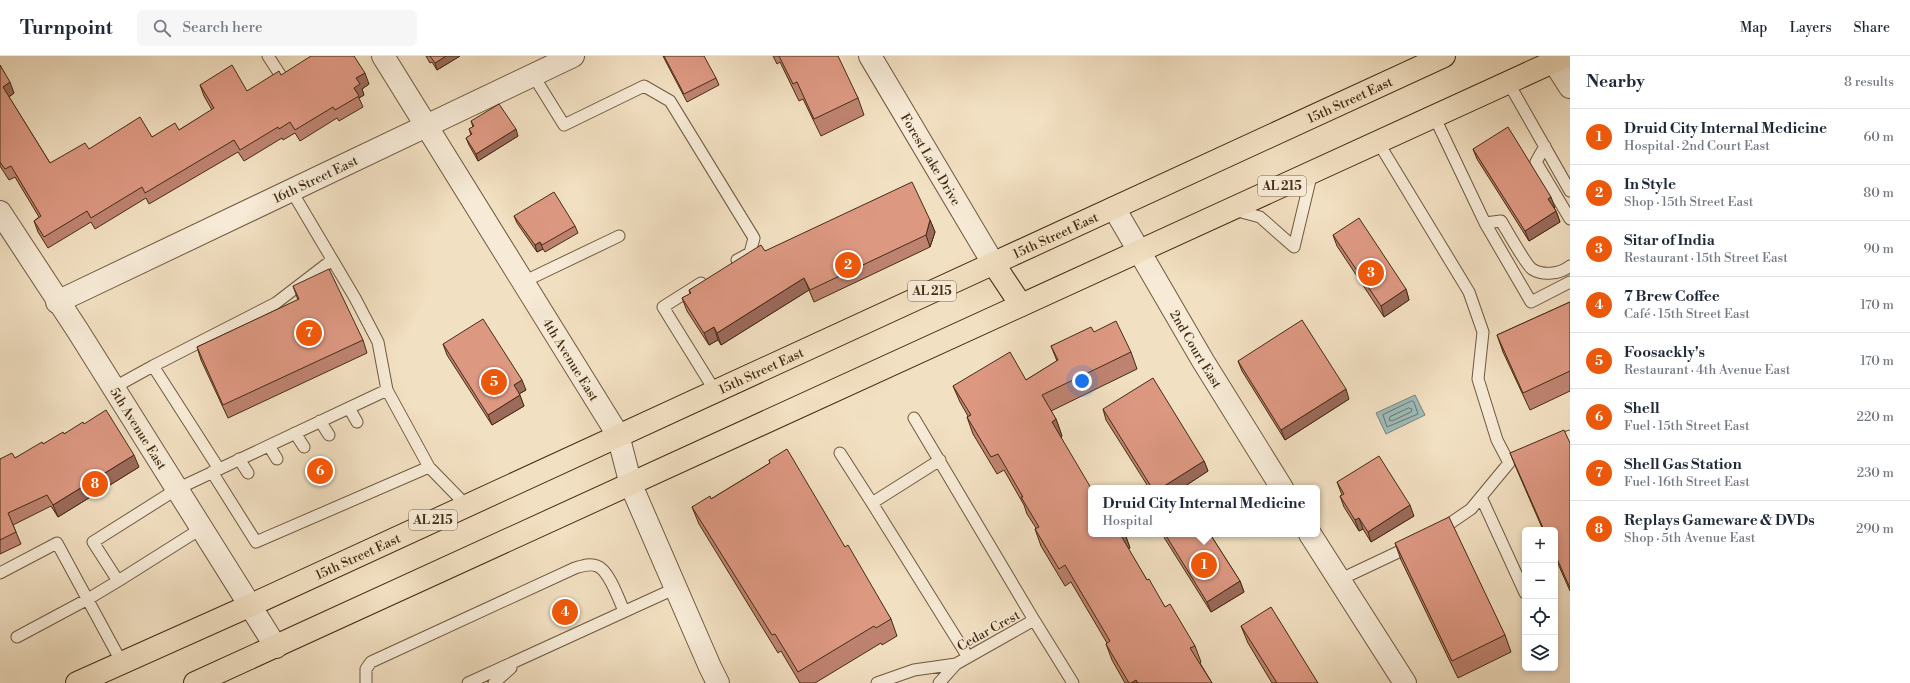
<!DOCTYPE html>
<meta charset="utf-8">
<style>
:root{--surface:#fff;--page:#f6f6f7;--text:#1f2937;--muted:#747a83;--line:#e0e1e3;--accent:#ea580c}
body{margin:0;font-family:"Libre Bodoni",serif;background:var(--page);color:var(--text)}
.controls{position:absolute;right:12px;bottom:12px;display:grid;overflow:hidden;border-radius:6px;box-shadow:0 2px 6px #0003}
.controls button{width:36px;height:36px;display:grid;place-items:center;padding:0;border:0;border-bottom:1px solid var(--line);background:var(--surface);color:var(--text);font:20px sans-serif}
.you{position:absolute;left:1082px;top:325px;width:14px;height:14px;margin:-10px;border:3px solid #fff;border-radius:50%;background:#1a73e8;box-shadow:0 0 0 6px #1a73e833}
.badge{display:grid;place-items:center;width:26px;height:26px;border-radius:50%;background:var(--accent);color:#fff;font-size:13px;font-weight:700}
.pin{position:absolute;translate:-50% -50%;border:2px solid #fff;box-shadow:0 1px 4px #0006}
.popup{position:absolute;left:1088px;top:429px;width:232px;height:52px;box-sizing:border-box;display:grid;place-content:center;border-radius:6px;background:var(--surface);filter:drop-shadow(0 1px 3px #0005);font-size:13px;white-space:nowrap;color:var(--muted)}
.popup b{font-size:15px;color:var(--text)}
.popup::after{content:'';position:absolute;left:50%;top:100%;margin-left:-8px;border:8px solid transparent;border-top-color:var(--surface)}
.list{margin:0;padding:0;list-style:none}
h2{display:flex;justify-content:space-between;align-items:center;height:52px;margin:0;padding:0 16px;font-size:17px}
h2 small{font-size:13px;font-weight:400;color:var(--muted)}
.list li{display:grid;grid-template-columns:26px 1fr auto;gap:12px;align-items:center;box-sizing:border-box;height:56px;padding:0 16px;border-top:1px solid var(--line)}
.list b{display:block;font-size:15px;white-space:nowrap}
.list p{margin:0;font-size:13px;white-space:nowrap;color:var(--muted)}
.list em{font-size:13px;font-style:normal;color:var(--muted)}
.icon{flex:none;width:22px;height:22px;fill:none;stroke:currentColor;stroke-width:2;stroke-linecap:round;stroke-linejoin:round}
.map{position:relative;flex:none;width:1570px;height:627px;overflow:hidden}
header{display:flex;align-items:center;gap:24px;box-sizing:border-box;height:56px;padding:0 20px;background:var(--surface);border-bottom:1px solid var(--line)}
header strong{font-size:19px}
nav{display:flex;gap:22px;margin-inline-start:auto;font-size:14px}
.search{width:280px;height:36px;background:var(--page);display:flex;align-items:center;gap:10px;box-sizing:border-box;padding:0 14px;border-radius:6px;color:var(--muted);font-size:15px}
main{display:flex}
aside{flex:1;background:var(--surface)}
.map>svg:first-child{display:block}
.water{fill:#9cbbba;stroke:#798277}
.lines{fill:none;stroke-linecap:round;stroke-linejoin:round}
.shore{stroke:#707466;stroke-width:1}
.service-casing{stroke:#70593f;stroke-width:13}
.minor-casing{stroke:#70593f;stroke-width:24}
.tertiary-casing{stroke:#70593f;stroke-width:24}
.primary-casing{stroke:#452c13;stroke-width:24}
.service{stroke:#f7ebd7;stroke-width:11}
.minor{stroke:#f7ebd7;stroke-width:22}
.tertiary{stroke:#f7ebd7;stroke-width:22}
.primary{stroke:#f2e0c2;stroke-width:22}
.wall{fill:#be8370;stroke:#452c13}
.shaded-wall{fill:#9b6a5b;stroke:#452c13}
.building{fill:#dd9882;stroke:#452c13}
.labels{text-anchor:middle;stroke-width:3;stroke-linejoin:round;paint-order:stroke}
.shield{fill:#f7ebd7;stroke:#7a654e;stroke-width:1}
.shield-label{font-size:12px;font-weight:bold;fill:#452c13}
.street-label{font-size:13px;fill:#452c13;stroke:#f7ebd7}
</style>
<header>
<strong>Turnpoint</strong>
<div class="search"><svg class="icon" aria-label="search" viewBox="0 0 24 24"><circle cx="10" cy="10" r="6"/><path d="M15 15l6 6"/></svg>Search here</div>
<nav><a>Map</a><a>Layers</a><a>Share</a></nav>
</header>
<main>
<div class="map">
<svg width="1570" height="627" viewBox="0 0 1570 627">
<rect width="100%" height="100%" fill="#f2e0c2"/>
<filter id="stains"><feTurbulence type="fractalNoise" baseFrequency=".005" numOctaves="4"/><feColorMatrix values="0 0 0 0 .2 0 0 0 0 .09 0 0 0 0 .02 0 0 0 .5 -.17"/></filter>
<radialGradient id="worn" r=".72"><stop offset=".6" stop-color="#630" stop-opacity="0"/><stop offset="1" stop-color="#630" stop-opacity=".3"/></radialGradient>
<path class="water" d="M1415,339L1425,359L1386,378L1376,357Z"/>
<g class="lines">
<path class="shore" d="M1412,345L1414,346L1418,358L1387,371L1383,359Z
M1409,352L1412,353L1411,356L1392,365L1389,364L1390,361Z"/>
<g class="service-casing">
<path id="service" d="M268,0L281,20
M533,19L564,69L644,30L670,45L754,182L750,197L737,204
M1508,26L1570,135
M1434,60L1485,167L1531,246L1570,226
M1378,86L1469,236L1483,276L1478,323L1497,384L1509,407L1471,453L1439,475
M1545,90L1536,106L1570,163
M291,134L355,242L378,286L387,334L429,411L466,449
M1234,154L1260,161L1294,191L1312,116
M1485,167L1501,165C1506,173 1526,209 1532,213C1543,220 1560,218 1570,210
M523,226L619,180
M701,227L663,251L715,335
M153,310L276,247L332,204
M113,332L153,310L219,413
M349,352L357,366
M914,362L1034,564
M320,365L329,379
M295,377L304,391
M1553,387L1570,380
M269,390L277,403
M840,397L872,447
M239,403L248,417
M940,404L872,447L968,601
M212,416L256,486L429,411
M1481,441L1525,537
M202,472L118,525L93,486L177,433L387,334
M0,517L57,487L122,607
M1339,524L1411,490
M17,581L88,543L118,525
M366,627V613L371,606L575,512C582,510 590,507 597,510C609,514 619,544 624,555
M468,627L676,532
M494,627L511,612
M877,627L914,614L956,608
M939,627L956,608L1034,564L1073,627"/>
</g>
<g class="minor-casing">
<g id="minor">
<path id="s1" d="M383,0L618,379L631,429L710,611L718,627"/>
<path d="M1554,0V6L1570,31"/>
<path id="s2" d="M1114,152L1203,305L1282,432"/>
<path id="s3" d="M0,156L78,275L276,591"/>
<path id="s4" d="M57,246L573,0"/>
<path d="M1310,478L1405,627"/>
</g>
</g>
<g class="tertiary-casing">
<g id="tertiary">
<path id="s5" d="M870,0L993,207"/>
</g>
</g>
<g class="primary-casing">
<g id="primary">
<path d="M993,207L1021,249"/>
<path id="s6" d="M77,627L249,550L1444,0"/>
<path d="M195,627L1566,0"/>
</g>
</g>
<use href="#service" class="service"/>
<use href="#minor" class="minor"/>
<use href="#tertiary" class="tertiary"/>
<use href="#primary" class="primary"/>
</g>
<path class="wall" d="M426,0H460L437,14L432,6L430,7Z
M663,0L716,22L719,29L687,46L666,6Z
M773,0H833L858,42L864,59L821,80L803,43L799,45L780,6L777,8Z
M0,9L14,37L9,41L50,107L89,93L152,81L179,74L212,54L204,40L200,29L247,35L281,19L369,28L362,33L364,39L359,42L363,51L339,65L337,62L300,85L295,77L283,84L282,82L244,105L238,96L149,148L146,142L95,173L91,166L48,192L38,176L34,165L39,161L15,121L9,124L0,110Z
M471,65L518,80L478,105L469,89L466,82L471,79L469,73L473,71Z
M1473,93L1555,152H1554L1556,155L1560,166L1529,185L1477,103Z
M514,160L575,170L578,177L545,196L543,193L537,196L517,167Z
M930,164L935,176L930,191L814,246L809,234L721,289L718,284L709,289L687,255L682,242L690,238L689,234L765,195Z
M1333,179L1406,233L1409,244L1384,261L1337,190Z
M293,230L363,284L367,297L228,362L201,304L197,291L298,244Z
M1570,246V335L1530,354L1503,296L1497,279Z
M1094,276L1131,296L1137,313L1051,355L1056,363L1062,380L1061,381L1091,478H1125L1130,492L1128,493L1147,524L1165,551L1195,590L1201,606L1200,607L1212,627H1125L1112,604L1106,588L1107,587L1071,526L1065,530L1041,490L1035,473L1036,472L1027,458L1024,449L1004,414L997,418L973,378L967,361L968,360L960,346L953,330L1026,324L1057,305L1051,290Z
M443,288L526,334L519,338L524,350L492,369L447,299Z
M1238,305L1349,343L1285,384L1242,315Z
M1103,353L1204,405L1208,415L1182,432H1149L1106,364Z
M84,368L139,411L58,461L51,450L13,469L21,488L0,498V403L15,402Z
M1570,387V535L1555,501V474H1543L1517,414L1510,397Z
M769,404L845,491L891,563L897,580L882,589L881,587L815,627H800L781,595L778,597L699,468L692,451L711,443L770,407Z
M1337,426L1414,460L1371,486L1363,473L1359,475L1344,451L1340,440L1342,439Z
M1163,478H1210L1240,525L1244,536L1211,556L1165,483Z
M1395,487L1505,579L1511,596L1458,622L1401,504Z
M1241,570L1318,627H1272L1248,587Z"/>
<path class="shaded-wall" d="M446,0H460L437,14L435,7Z
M365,17L369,28L362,33L364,39L359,42L354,32L356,22Z
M10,26L14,37L7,42L3,31Z
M516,73L518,80L478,105L476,98Z
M1551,141L1555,152L1552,153L1548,143Z
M1556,155L1560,166L1529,185L1525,175Z
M930,164L935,176L930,191L926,179Z
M540,186L543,193L537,196L535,189Z
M804,222L809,234L721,289L717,277Z
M1406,233L1409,244L1384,261L1381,250Z
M714,271L718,284L709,289L704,277Z
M522,324L526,334L517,339L514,329Z
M1346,333L1349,343L1285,384L1281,374Z
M520,339L524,350L492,369L488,359Z
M1056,363L1062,380L1058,383L1052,366Z
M134,399L139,411L58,461L53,449Z
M1204,405L1208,415L1182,432H1161Z
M1410,449L1414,460L1371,486L1368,476Z
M1359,462L1363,473L1359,475L1355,464Z
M1120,478H1125L1130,492L1126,494Z
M1240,525L1244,536L1211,556L1207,546Z
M1136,624L1138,627H1131Z"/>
<path class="building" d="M311,0H354L365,17L356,22L360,28L354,32L359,40L335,54L333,51L295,74L290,66L279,73L278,71L240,94L234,84L145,137L142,131L91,162L87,155L44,181L34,165L41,160L11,110L5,113L0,106V9L10,26L3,31L50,107L85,87L89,93L140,61L152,81L175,67L179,74L214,52L200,29L232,9L247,35L279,15L281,19Z
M430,0H446L435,7Z
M664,0H704L716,22L684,38Z
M779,0H838L858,42L814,63L797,26L793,28Z
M499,48L516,73L476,98L466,82L472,78L469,73L474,70L471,65Z
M1508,71L1551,141L1548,143L1556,155L1525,175L1473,93Z
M912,126L930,164L926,179L810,234L804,222L717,277L714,271L704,277L682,242L691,237L689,234L761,189L765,195Z
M554,136L575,170L542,189L540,186L535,189L514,160Z
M1359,162L1406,233L1381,250L1333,179Z
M329,213L363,284L223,349L197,291L299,243L293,230Z
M1570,246V315L1523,337L1497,279Z
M483,263L522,324L514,329L520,339L488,359L443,288Z
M1302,264L1346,333L1281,374L1238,305Z
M1116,265L1131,296L1042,339L1056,363L1052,366L1091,432V478H1120L1147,524L1149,523L1165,551L1170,548L1195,590L1190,592L1212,627H1138L1136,624L1131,627H1129L1106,588L1110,585L1065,509L1059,513L1035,473L1039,471L1021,441H1023L998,398L991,401L967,361L971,359L953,330L1010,296L1026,324L1058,304L1051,290L1091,271L1094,276Z
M1153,322L1204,405L1161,432H1152L1103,353Z
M106,354L134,399L53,449L47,439L8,457L16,476L0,484V403L12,397L15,402L42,386L43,388L63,376L64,378L83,366L84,368Z
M1564,374L1570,387V532L1555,498V474H1544L1510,397Z
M787,393L845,491L848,489L891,563L876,572L874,570L798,616L775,578L772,579L692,451L710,440L711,443L770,407L769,404Z
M1379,400L1410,449L1368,476L1359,462L1355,464L1340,440L1344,438L1337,426Z
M1449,461L1505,579L1452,605L1395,487Z
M1165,478H1210L1240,525L1207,546Z
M1271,551L1318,627H1277L1241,570Z"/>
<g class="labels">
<g class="shield">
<rect x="1258" y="120" width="48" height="20" rx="3"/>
<rect x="908" y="225" width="48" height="20" rx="3"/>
<rect x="409" y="454" width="48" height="20" rx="3"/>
</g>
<g class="shield-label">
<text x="1282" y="134">AL 215</text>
<text x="932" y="239">AL 215</text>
<text x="433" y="468">AL 215</text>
</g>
<g class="street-label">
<text dy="5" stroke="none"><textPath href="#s6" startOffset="1400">15th Street East</textPath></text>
<text dy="5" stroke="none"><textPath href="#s5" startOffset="120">Forest Lake Drive</textPath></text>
<text dy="5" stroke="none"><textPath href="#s4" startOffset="286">16th Street East</textPath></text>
<text dy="5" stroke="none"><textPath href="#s6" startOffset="1076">15th Street East</textPath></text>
<text dy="5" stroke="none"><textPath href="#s2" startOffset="163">2nd Court East</textPath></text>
<text dy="5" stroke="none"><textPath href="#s1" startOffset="357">4th Avenue East</textPath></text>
<text dy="5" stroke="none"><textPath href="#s6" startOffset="752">15th Street East</textPath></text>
<text dy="5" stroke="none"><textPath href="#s3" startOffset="257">5th Avenue East</textPath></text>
<text dy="5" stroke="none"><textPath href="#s6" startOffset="308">15th Street East</textPath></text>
<text transform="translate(988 574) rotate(-29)" y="5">Cedar Crest</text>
</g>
</g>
<rect width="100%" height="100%" filter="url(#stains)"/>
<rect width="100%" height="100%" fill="url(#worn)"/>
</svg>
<div class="controls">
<button>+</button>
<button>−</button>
<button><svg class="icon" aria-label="locate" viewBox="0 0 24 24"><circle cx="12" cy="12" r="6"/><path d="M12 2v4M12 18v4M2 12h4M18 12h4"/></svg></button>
<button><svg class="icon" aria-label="layers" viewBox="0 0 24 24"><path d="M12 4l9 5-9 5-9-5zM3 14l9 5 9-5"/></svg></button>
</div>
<div class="you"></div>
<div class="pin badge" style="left:1204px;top:509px">1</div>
<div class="popup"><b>Druid City Internal Medicine</b>Hospital</div>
<div class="pin badge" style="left:848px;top:209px">2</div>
<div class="pin badge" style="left:1371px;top:217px">3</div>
<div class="pin badge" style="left:565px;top:556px">4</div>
<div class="pin badge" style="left:494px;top:326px">5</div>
<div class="pin badge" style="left:320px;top:415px">6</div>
<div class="pin badge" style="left:309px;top:277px">7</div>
<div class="pin badge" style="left:95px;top:428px">8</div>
</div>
<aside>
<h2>Nearby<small>8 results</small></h2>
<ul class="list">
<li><span class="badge">1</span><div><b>Druid City Internal Medicine</b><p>Hospital · 2nd Court East</p></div><em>60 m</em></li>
<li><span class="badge">2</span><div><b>In Style</b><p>Shop · 15th Street East</p></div><em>80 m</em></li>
<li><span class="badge">3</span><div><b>Sitar of India</b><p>Restaurant · 15th Street East</p></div><em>90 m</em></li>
<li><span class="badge">4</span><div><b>7 Brew Coffee</b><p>Café · 15th Street East</p></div><em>170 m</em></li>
<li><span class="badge">5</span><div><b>Foosackly's</b><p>Restaurant · 4th Avenue East</p></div><em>170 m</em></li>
<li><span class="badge">6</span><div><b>Shell</b><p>Fuel · 15th Street East</p></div><em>220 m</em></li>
<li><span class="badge">7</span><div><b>Shell Gas Station</b><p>Fuel · 16th Street East</p></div><em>230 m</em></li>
<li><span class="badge">8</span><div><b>Replays Gameware &amp; DVDs</b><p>Shop · 5th Avenue East</p></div><em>290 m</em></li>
</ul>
</aside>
</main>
